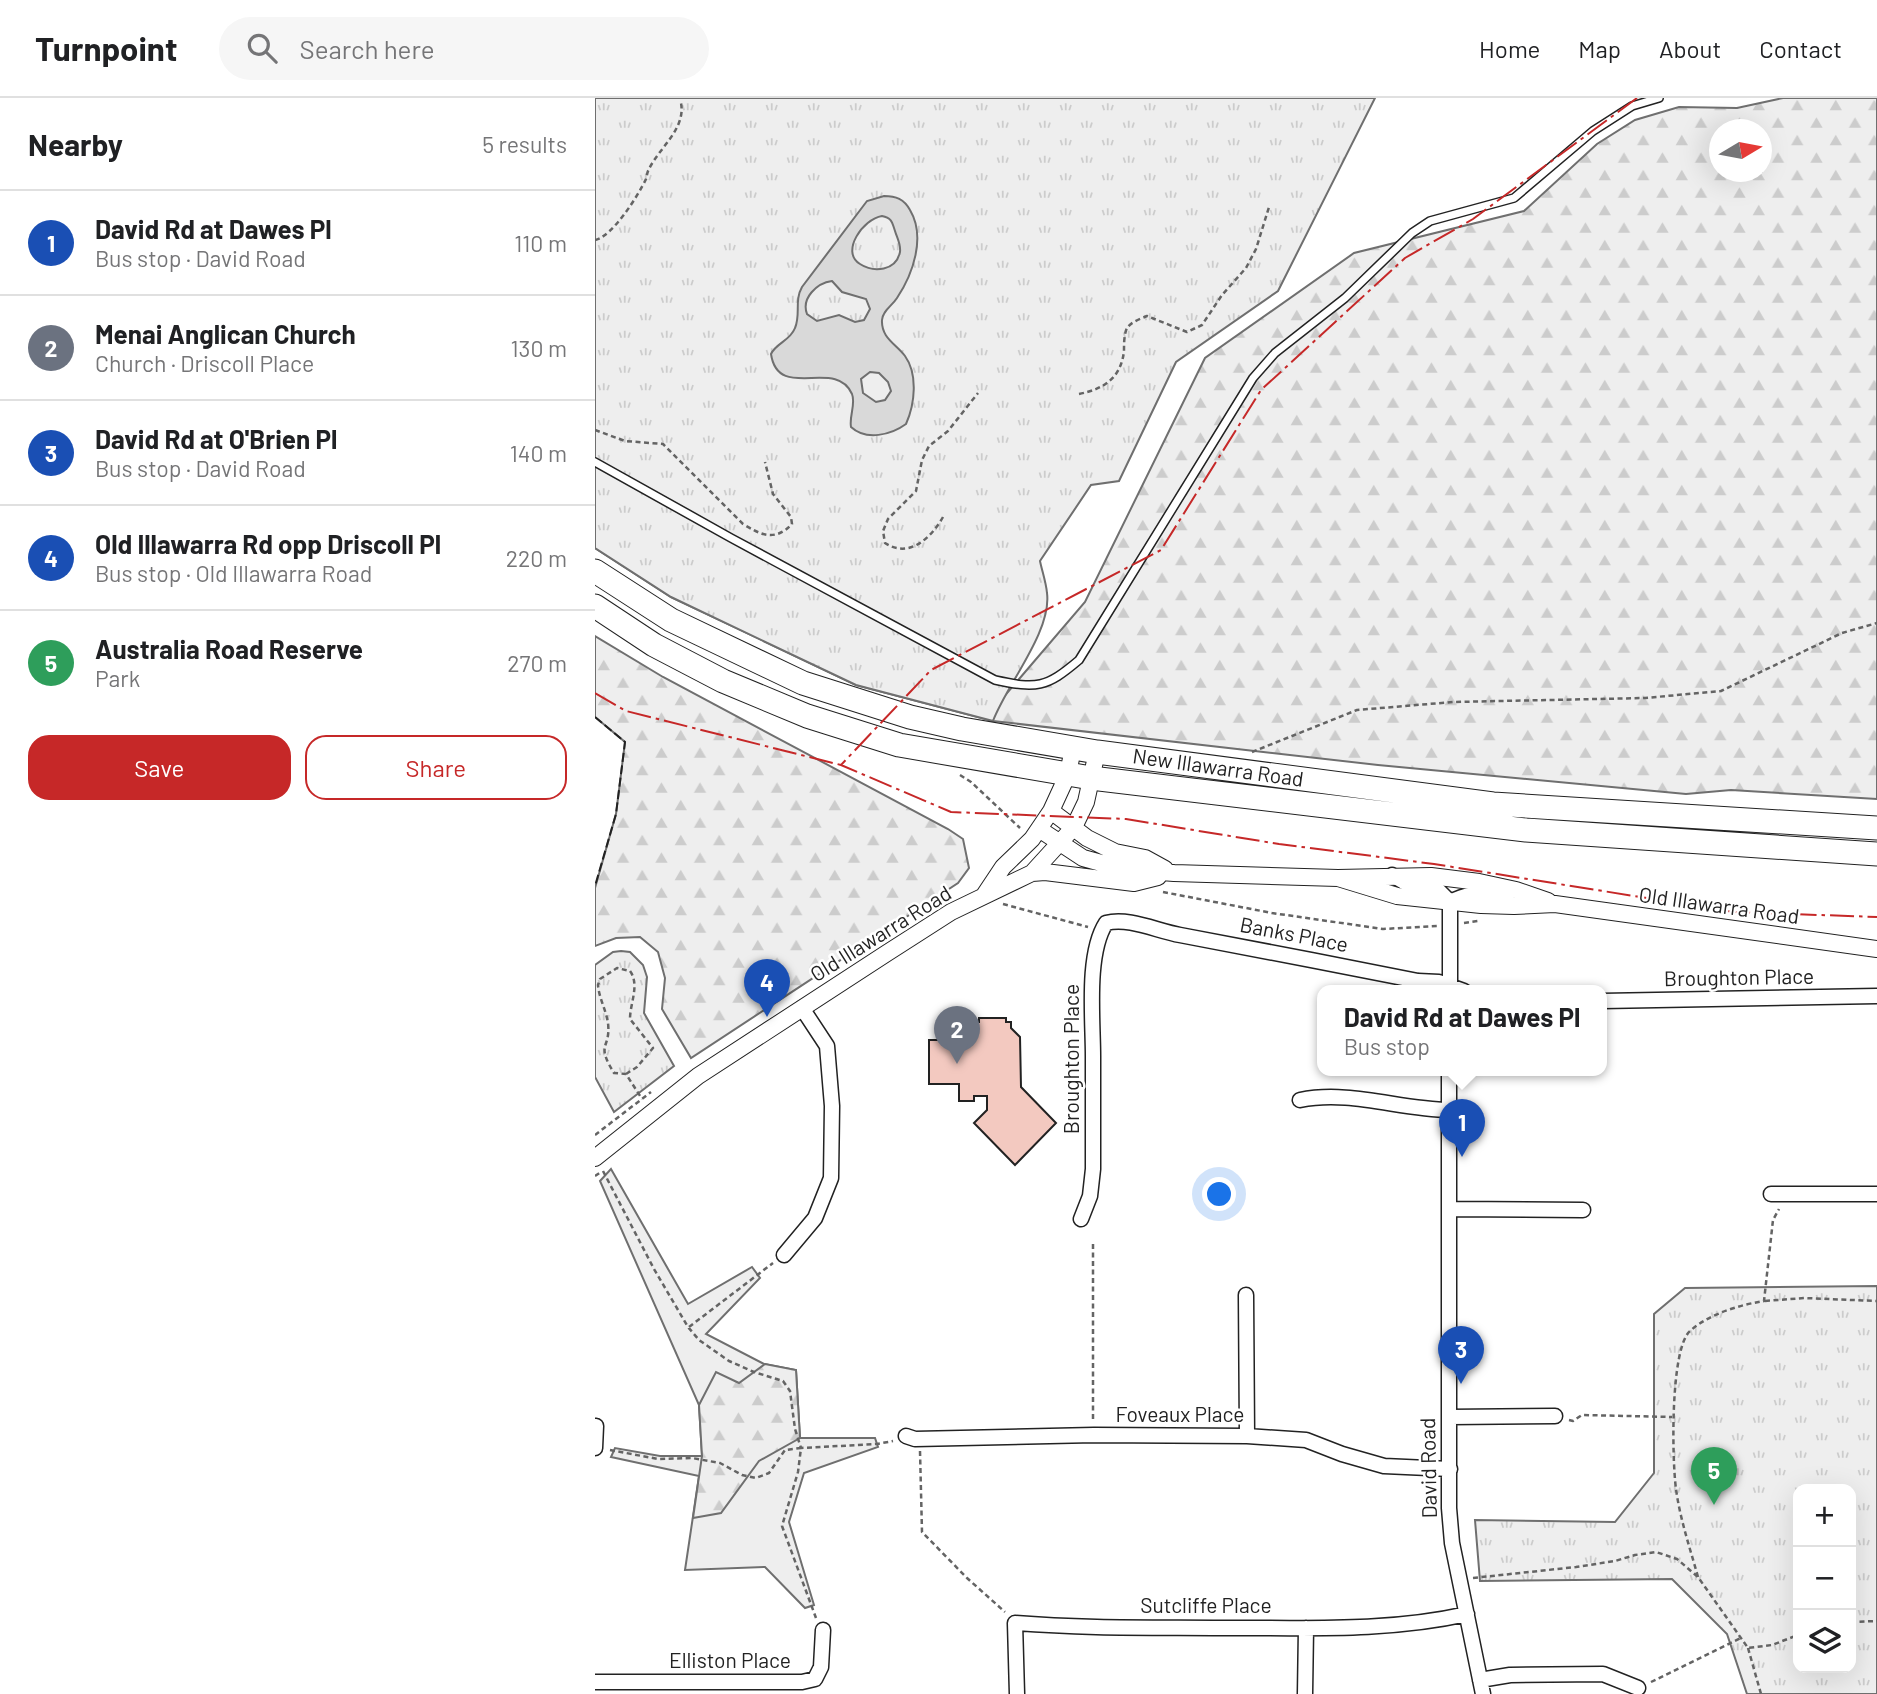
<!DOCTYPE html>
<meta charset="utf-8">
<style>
:root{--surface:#fff;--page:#f6f6f6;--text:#202124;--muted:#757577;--line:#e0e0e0;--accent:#c62828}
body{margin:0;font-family:Barlow,sans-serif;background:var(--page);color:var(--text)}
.controls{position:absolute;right:21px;bottom:21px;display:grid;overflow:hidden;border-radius:14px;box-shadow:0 7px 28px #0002}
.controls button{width:63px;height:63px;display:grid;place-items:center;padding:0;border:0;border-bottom:2px solid var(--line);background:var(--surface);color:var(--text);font:35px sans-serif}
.compass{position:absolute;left:1114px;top:21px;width:63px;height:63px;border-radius:50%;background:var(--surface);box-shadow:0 7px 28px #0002;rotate:80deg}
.you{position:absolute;left:625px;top:1097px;width:24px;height:24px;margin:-18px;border:5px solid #fff;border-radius:50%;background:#1a73e8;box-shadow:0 0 0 10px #1a73e833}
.badge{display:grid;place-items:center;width:46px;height:46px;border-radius:50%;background:var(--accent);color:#fff;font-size:23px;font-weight:700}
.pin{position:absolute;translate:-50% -58px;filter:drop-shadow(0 2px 4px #0008)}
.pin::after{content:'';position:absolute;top:37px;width:24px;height:21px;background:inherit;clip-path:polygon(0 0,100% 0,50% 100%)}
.popup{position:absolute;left:722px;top:887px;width:290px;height:91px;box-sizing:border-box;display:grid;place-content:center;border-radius:14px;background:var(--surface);filter:drop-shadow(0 2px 5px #0005);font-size:23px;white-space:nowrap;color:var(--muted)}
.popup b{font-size:26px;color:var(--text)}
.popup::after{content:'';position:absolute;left:50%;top:100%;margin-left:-14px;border:14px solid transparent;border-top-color:var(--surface)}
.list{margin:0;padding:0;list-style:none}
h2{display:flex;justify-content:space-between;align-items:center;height:91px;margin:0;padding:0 28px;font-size:30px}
h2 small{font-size:23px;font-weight:400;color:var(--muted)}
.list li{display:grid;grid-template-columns:46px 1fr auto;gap:21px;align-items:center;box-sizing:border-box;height:105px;padding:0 28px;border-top:2px solid var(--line)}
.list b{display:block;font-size:26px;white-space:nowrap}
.list p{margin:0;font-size:23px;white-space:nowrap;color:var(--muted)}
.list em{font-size:23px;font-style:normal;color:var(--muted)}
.actions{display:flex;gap:14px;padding:21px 28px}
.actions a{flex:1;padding:16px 0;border:2px solid var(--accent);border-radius:21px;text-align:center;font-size:24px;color:var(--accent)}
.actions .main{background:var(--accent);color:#fff}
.icon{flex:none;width:38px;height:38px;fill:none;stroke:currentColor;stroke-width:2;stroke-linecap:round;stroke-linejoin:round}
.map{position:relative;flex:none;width:1282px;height:1596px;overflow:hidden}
header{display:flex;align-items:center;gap:42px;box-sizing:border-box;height:98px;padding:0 35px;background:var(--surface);border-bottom:2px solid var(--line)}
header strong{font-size:33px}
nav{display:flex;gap:38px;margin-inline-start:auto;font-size:24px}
.search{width:490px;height:63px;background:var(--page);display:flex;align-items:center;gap:18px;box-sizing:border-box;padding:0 24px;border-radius:38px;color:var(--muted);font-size:26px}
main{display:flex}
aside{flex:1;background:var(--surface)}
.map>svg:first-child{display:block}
.grass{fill:#eee;stroke:#6f6f6f;stroke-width:2}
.forest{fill:url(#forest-firs);stroke:#6f6f6f;stroke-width:2;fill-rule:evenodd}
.park{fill:url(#park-tufts);stroke:#6f6f6f;stroke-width:2;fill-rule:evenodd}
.water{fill:#d9d9d9;stroke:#6f6f6f;stroke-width:2;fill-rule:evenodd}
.building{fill:#f3c9c0;stroke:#222;stroke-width:2}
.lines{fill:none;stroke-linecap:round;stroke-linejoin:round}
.service-casing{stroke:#222;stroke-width:10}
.minor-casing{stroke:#222;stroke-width:17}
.tertiary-casing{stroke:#222;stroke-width:18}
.trunk-casing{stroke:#222;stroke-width:25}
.path{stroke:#646464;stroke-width:2.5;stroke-dasharray:5 3.5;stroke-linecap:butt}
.service{stroke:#fff;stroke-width:7}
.minor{stroke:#fff;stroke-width:14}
.tertiary{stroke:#fff;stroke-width:16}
.trunk{stroke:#fff;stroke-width:23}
.fence{stroke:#222;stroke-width:2;stroke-dasharray:9 3.5;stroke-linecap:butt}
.power{stroke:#c62828;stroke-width:2;stroke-dasharray:24 5 3.5 5;stroke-linecap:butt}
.labels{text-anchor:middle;stroke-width:5;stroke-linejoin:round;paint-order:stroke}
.street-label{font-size:21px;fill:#222;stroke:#fff}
</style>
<header>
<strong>Turnpoint</strong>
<div class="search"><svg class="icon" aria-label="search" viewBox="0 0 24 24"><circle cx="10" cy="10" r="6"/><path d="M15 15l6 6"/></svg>Search here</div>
<nav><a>Home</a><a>Map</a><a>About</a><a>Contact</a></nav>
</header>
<main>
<aside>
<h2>Nearby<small>5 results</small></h2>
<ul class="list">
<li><span class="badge" style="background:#1a4fb4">1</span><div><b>David Rd at Dawes Pl</b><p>Bus stop · David Road</p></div><em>110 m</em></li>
<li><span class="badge" style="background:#6b7280">2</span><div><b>Menai Anglican Church</b><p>Church · Driscoll Place</p></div><em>130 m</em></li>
<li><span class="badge" style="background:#1a4fb4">3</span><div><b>David Rd at O'Brien Pl</b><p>Bus stop · David Road</p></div><em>140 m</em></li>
<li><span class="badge" style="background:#1a4fb4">4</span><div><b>Old Illawarra Rd opp Driscoll Pl</b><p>Bus stop · Old Illawarra Road</p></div><em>220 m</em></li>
<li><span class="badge" style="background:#2e9e5b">5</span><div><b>Australia Road Reserve</b><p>Park</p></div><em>270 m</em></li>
</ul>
<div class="actions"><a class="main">Save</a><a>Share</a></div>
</aside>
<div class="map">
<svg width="1282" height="1596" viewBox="0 0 1282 1596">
<defs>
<pattern id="forest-firs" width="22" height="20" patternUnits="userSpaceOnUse" patternTransform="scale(1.75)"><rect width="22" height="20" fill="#eee"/><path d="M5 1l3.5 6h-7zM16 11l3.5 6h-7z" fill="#ccc"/></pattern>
<pattern id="park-tufts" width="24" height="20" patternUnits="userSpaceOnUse" patternTransform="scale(1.75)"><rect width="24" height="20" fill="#eee"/><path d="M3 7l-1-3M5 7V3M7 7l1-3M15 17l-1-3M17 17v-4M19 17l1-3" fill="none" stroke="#ccc"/></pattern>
</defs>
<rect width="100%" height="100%" fill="#fff"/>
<path class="grass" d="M16,1071L93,1206L157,1169L165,1180L111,1236L169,1266L201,1272L205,1340H280L283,1349L209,1375L194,1424L219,1507L210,1510L170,1469L90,1472L104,1378L16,1359L20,1350L65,1358H107L104,1307L5,1083Z"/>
<path class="forest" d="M1188,0H1282V701L1136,692L1091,696L783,667L398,623L261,587L76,499L0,450V379L407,601L490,504L610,260L759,155L929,113L1002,46L1040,22L1084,9L1142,10ZM1125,32H1167V74H1125Z
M0,538L68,579L353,731L368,741L374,770L363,785L96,960L67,911L70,880L63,854L45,839L21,840L0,848V790L21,716L30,644L0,619Z
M170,1266L201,1272L205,1340L164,1363L126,1415L98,1420L107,1358L104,1307L121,1274L144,1285Z"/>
<path class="park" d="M0,0H780L683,193L581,264L524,383L496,387L445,463C447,473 451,484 452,495C457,533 412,586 398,623L261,587L76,499L0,450Z
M26,853L35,854L48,867L52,879L49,915L79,968L19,1014L0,979V867L18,854Z
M1282,1188V1596H1152L1132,1536L1077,1481L885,1483L880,1422L1020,1424L1059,1375V1216L1090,1190ZM1256,1391V1570H1203V1391Z"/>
<path class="water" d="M289,98C301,98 309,101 315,112C331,139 318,176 302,200C297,208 288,212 287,222C286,240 301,246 310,258C323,276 320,306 311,326C296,337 271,343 256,329C254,318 261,306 257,296C241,259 183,304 176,256C181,245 195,243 200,230C206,216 199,203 207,189L272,103ZM287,118C297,120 297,124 300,133C302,140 306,146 305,154C301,173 279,175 265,166C245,154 268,121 287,118ZM237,183L247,194L271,201L275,211L269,222L260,224L244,217L222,223L212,216C206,200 222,185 237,183ZM275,274L284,275L293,284L296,293L290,302L281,304L268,295L266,281Z"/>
<path class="building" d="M384,920H411V924H416V930L425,939L426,989L461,1025L420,1067L379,1025L392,1012V998H379V1003H364V986H334V942H361V924H384Z"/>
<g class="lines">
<g class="service-casing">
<path id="service" d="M0,364L136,440L400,582C442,591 451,590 484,562L658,280L680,255L750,200L817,135L835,123L919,100L998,33L1037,8L1064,0"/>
</g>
<g class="minor-casing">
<path id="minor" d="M797,777L814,787L841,790L855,804V893
M855,804C883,790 891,799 918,793
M1007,903L1282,898
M854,973V1410L857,1445L888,1596
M705,1002C754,992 804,1011 854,1012
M1176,1096H1282
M855,1111L988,1112
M486,1121L495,1098L498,1071C498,1034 498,996 498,958C498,921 491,856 511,825C534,819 562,833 585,837C664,852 744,867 823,883L844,884L869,893
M189,1157L220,1120L236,1080L237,1008L232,948L207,910
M651,1197L652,1338
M855,1319L960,1318
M311,1338L320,1341L499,1337L652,1338L711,1342L747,1356L789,1368L855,1371
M0,1350L1,1328
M885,1582L915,1577L1008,1576L1043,1590
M0,1584H207L220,1581L226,1569L228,1532
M422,1596L420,1525C495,1531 569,1529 644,1530C719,1530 797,1533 872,1516
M710,1596L711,1530"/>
</g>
<g class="tertiary-casing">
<path id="tertiary" d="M456,713L492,740L520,754L550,760L570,771
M444,731L488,760L528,771L579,775L743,780L836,778L884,784L921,792L953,803
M437,775L450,774L539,785L563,779
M743,780L802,798L886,807L919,808L960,806L1282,851
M390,796L408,769L437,741L456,713L473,676L478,650
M0,1060L103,978L292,855L356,814L437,775L479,729L491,704L502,654"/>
</g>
<g class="trunk-casing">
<path id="trunk" d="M0,473L76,522L208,585L315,619L367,631L502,654L898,706L1282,730
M0,508L59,547L128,583L212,618L304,647L496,680L931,732L1282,756"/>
</g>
<path class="path" d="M0,142C17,139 43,98 51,81C52,78 52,74 54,71C64,50 91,31 86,5
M484,296C509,291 526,280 529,253C529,246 529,236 532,230C536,224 545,221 552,218L592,234L607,227L627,197L651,170L661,151L674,109
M0,332L30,343L68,346L148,426C166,437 180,444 197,426L196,419L178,396L170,364
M348,419C336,440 314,461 290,445L288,433L293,421L321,393L327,362L334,348L353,333L383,295
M657,654L762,612L858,604L1050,600L1126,593L1247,535L1282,525
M365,677L376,684L425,730
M568,794L677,815L788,831L842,828
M408,806L493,829
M869,825L883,823
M31,976L42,969L58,950L35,921C35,905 45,887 35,873L22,870L5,881L3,887C4,900 11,912 13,925C16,952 0,944 19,975L31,976L47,1001
M0,1037L56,994
M8,1073L59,1171L93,1229L104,1242L134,1263L159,1274L188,1283L195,1293L200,1331L206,1350L282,1346L298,1343
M0,1078L6,1074
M498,1146V1323
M1170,1203L1209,1200L1282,1203
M94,1229L178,1165
M974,1322L978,1323L987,1317L1077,1319
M15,1352L63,1361L97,1360L125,1365L147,1377L161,1380L174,1375L190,1352L206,1350L203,1374L187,1428L221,1520
M325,1353L327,1434L372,1480L410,1514
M1103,1479C1095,1450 1085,1421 1081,1391C1077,1362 1075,1251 1095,1233C1114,1216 1144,1207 1169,1203L1178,1122L1184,1111
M878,1480L981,1469L1020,1463L1040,1457L1061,1454L1082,1461L1103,1479L1153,1550L1177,1547L1203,1537
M1256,1524L1282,1523
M1153,1550L1166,1596
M1056,1584L1146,1540"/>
<use href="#service" class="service"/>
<use href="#minor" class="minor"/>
<use href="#tertiary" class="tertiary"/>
<use href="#trunk" class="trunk"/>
<path class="fence" d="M0,619L30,644L21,716L0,788"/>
<path class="power" d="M1042,0L878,121L810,160L666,292L566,452L336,572L246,667L356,714L531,721L684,746L839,766L1139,814L1282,819
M0,595L31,613L246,667"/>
</g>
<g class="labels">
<g class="street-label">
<text transform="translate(623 670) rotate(8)" y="7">New Illawarra Road</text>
<text transform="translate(1124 808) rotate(8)" y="7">Old Illawarra Road</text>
<text transform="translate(286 836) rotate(-32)" y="7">Old Illawarra Road</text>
<text transform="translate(699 837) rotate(11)" y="7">Banks Place</text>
<text transform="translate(1144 880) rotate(-1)" y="7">Broughton Place</text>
<text transform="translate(477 961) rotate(-90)" y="7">Broughton Place</text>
<text x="585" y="1324">Foveaux Place</text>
<text transform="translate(834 1370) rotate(-91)" y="7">David Road</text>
<text x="611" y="1515">Sutcliffe Place</text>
<text x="135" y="1570">Elliston Place</text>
</g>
</g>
</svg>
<div class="controls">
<button>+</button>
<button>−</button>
<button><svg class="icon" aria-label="layers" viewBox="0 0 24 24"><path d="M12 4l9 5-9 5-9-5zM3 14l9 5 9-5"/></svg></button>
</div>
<svg class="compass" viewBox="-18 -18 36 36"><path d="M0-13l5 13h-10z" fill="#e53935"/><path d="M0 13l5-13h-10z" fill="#757577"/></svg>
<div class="you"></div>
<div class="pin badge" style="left:867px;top:1059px;background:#1a4fb4">1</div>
<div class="popup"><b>David Rd at Dawes Pl</b>Bus stop</div>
<div class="pin badge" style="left:362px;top:966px;background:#6b7280">2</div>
<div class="pin badge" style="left:866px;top:1286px;background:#1a4fb4">3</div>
<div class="pin badge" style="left:172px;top:919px;background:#1a4fb4">4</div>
<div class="pin badge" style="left:1119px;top:1407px;background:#2e9e5b">5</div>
</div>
</main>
